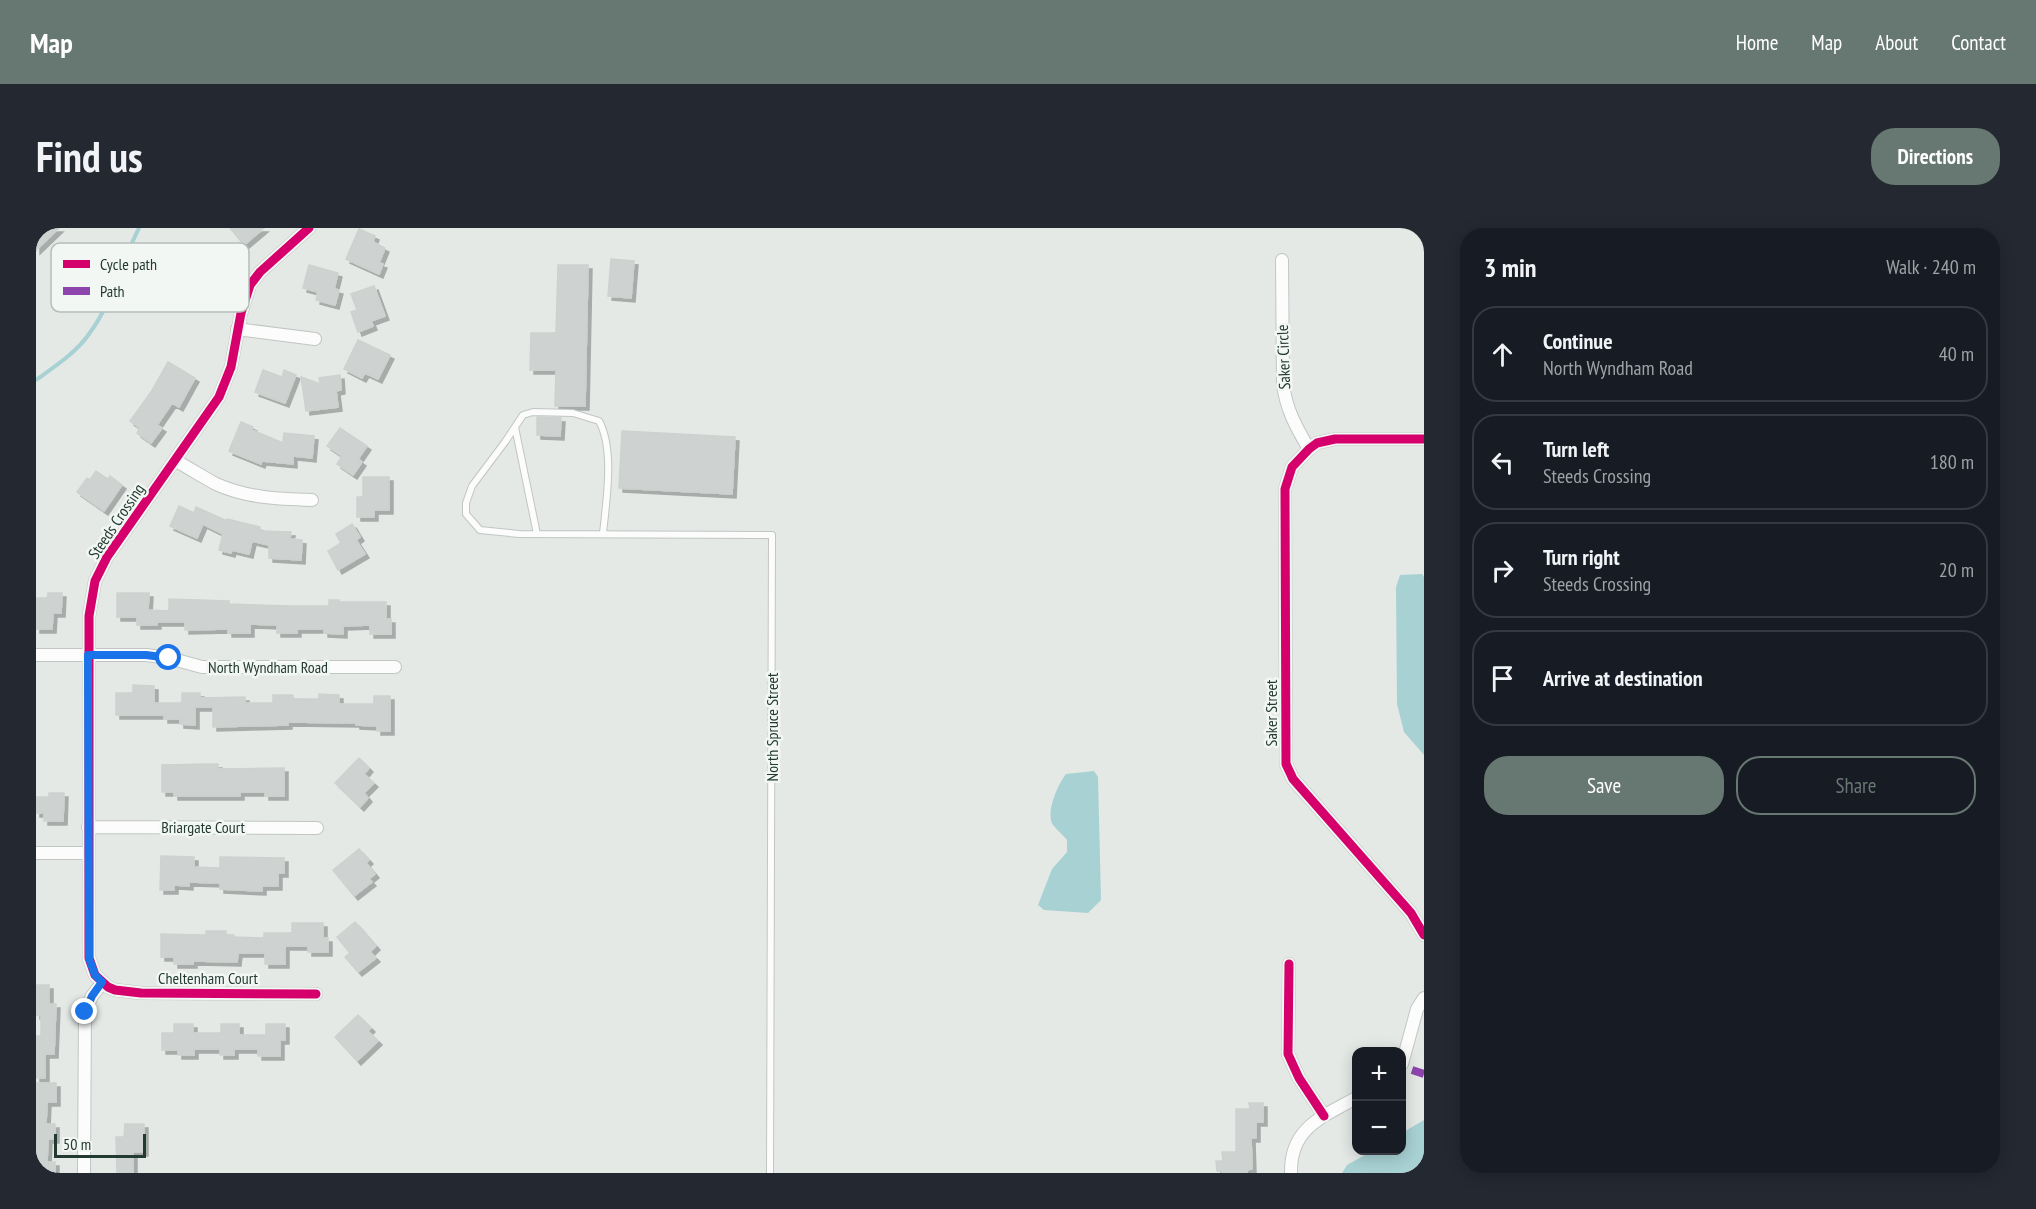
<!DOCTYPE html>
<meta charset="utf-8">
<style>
:root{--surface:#171b24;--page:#242831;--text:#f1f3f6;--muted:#9ea1a6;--line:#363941;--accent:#677771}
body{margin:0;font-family:"PT Sans Narrow",sans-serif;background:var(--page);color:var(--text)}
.controls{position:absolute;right:18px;bottom:18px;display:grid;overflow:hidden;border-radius:12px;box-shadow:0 3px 15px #0003}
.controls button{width:54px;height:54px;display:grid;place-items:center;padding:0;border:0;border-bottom:2px solid var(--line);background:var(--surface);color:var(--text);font:30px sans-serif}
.scale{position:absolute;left:18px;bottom:15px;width:92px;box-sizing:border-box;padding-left:6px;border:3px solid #233a32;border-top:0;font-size:16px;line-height:21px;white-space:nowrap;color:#233a32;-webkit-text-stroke:4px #f2f7f4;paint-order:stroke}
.stop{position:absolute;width:18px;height:18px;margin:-14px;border:4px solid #1a73e8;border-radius:50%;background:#fff}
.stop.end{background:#1a73e8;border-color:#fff;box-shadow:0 2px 6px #0008}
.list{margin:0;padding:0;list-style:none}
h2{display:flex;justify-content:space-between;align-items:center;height:78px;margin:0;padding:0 24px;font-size:26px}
h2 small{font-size:20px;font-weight:400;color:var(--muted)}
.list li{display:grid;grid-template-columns:39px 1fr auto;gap:18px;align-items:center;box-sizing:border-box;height:96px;margin:0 12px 12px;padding:0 12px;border:2px solid var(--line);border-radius:24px}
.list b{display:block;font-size:22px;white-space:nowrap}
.list p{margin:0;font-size:20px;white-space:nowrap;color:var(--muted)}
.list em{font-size:20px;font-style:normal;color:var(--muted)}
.actions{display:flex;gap:12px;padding:18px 24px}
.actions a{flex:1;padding:14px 0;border:2px solid var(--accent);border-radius:24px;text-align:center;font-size:21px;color:var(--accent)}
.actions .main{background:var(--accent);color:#fff}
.icon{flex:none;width:33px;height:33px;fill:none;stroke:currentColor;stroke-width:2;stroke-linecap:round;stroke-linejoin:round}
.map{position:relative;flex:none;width:1388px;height:945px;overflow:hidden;border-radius:24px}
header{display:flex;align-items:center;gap:36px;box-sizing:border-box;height:84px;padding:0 30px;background:var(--accent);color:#fff}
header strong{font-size:28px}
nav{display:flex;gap:33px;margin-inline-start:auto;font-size:21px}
.intro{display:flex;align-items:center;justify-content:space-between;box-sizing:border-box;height:144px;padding:0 36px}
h1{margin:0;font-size:42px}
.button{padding:15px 27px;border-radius:24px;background:var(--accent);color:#fff;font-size:21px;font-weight:700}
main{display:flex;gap:36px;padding:0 36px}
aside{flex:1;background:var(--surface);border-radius:24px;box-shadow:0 3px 15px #0003}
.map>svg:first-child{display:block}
.water{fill:#a8d1d3}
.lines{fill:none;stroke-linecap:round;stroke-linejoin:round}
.stream{stroke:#a8d1d3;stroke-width:4}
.building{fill:#ced2d0;stroke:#cdd2cf;stroke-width:1.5;filter:url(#shadow)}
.lane-casing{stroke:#c1c6c3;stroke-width:8}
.street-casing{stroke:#c1c6c3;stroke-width:14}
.lane{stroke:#fbfcfb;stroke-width:6}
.street{stroke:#fbfcfb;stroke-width:12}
.quiet{stroke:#8e44ad;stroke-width:8;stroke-dasharray:15 8;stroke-linecap:butt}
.cycleway-casing{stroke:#f2f7f4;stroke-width:13}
.cycleway{stroke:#d6006c;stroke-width:9}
.route{stroke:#1a73e8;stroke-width:8}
.labels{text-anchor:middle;stroke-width:5;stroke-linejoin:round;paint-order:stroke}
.street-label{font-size:16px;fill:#233a32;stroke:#f2f7f4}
.key{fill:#f2f7f4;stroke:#b4beba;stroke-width:1.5}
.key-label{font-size:16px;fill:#233a32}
</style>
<header>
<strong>Map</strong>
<nav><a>Home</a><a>Map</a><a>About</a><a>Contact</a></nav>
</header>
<div class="intro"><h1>Find us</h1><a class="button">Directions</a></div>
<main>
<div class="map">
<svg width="1388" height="945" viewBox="0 0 1388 945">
<defs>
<filter id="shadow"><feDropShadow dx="4" dy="4" stdDeviation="0" flood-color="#0004"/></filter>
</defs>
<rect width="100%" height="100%" fill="#e4e9e6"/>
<path class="water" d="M1386,346L1388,349V527L1368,504L1361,476L1360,359L1364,347Z
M1058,543L1062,549L1065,672L1052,685L1008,682L1002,677L1016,641L1031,624V612C1027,607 1021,602 1017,597C1009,585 1022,556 1030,546Z
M1388,892V945H1306L1311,937L1336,923L1366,922V905Z"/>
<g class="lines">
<path class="stream" d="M0,152C18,139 40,125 53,106C77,74 85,35 103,0"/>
</g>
<path class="building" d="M0,0H23L0,22Z
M194,0H228L208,17Z
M323,1L339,8L337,14L349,20L343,35L347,36L343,46L310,31Z
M575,31L598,33L595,70L572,68Z
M273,37L302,45L298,61L303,62L299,77L280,72L282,64L267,60Z
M522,37H552L549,178H519L520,142H494L495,105H520Z
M338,58L349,88L335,93L337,98L322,104L315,84L321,82L315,66Z
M322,112L354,127L342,151L329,145L326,150L308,141Z
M132,134L159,150L143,179L136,175L121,197L126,200L115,215L101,205L104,200L94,193L115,164Z
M227,142L246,149L248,142L260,147L249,175L219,164Z
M304,147L305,162L300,163L302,179L270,183L265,149L284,156L283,150Z
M501,189L525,190L524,208L501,207Z
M205,194L217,199L216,202L247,215L248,205L278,208L276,230L257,228V236L226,233L225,236L193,223Z
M304,200L331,218L322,231L326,234L317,247L301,236L306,228L291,218Z
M586,203L699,209L696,266L583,260Z
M60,243L72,251L74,248L86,257L68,283L41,264L51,250L54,252Z
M327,249H353V282H338V289H321V269H327Z
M143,278L158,285L160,279L191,293V291L224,299L223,303L255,304L254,311L266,312L265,332L233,330V317L216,313L213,326L196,322L195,325L183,322L187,306L167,296L161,310L134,298Z
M316,296L324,309L320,312L329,326L302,342L292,323L305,315L300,306Z
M12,365H26L25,385H17L16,401H0V370H11Z
M81,365H113L112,382L133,383V371L193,373V376L254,378H293V372H303V374H350V391H355V406H334V397L307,398V406L288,405V401H261V405H241V397L214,396V405H192V401L149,402V394H121V397H101V389H81Z
M97,457L118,458V475H146V465H164V470L209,469V475H237V467H257V471H283V466L303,467V476H338V468H354V503H341V498L320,497V495L252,494V497L177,499V479H159V497L144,496V491H128V487H80V465H97Z
M323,530L333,540L328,546L338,555L328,565L332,570L324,579L299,555Z
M170,536H182V541L248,540V568H229V564H204V568H138V564H126V537Z
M13,565H28L27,593H8V585H0V569H13Z
M323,621L333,632L330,635L339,646L333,651L336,654L318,668L297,642Z
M125,628L158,629V639L184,640V629L248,630V645H242V658H226V663L184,661V655L153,654V658L138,657V662H124Z
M319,694L340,718L334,724L340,730L322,744L309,729L314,725L301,709Z
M256,695H287V710H292V724H272V718H249V736H229V725H202L201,734L157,733V736H138V729H125V706L170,707V703H190V707H198V709L228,710V705H256Z
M0,757H13V776H20L18,826H9V850H0V808H5V787H0Z
M322,787L335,800L332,803L342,813L321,833L299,809Z
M138,796H157V805H185V796H203V807H230V796H249V812H244V828H222V821H198V827H184V821H158V827H142V822H126V805H138Z
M0,855H20V874H11L10,896H19V911H12L11,934H19V945H0Z
M1213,875H1227V894H1220V910H1215L1216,941L1211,942V945H1186V943H1181L1180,933H1187L1186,924H1200V881H1214Z
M89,896H108V924H97V945H81L80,909H88Z"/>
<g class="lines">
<g class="lane-casing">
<path id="lane" d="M479,199L501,306
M567,306C570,274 579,222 563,193L537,185L497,184L487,187L469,214L436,258L430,275V286L444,302L483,306L736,307L734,945"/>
</g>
<g class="street-casing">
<path id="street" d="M273,0L224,44L214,57L205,85L195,139L183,169L71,329L59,353L53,388V730L59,747L72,759L79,762L105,765L280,766
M1246,32L1247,156C1250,181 1260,199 1273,221
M201,101L279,111
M1388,211H1299L1281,215L1273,221L1256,239L1249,261L1250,536L1257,551L1375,685L1388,707
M140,233C153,240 167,249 180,256C211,270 243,271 276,272
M0,427H110L133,430L166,439H359
M52,599L281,600
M0,625H52
M1253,736L1252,826L1263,850L1288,888
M1366,836L1381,781L1388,770
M48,945L49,784L56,768L66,755
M1255,945C1254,900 1286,889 1320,870"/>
</g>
<use href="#lane" class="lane"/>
<use href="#street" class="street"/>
<path class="quiet" d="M1376,842L1388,846"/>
<g class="cycleway-casing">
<path id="cycleway" d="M273,0L224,44L214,57L205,85L195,139L183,169L71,329L59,353L53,388V730L59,747L72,759L79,762L105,765L280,766
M1388,211H1299L1281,215L1273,221L1256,239L1249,261L1250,536L1257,551L1375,685L1388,707
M1253,736L1252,826L1263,850L1288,888"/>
</g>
<use href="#cycleway" class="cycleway"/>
</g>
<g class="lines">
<path class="route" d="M49,784L56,768L66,754L59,747L53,730L52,427H110L133,430"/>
</g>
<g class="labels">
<g class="street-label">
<text transform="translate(1247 129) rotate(-92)" y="6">Saker Circle</text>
<text transform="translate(80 293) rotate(-56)" y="6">Steeds Crossing</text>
<text x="232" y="445">North Wyndham Road</text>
<text transform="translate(1235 485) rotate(-90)" y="6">Saker Street</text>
<text transform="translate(736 499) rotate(-90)" y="6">North Spruce Street</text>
<text x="167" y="605">Briargate Court</text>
<text x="172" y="756">Cheltenham Court</text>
</g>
</g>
<rect x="15" y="15" width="198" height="69" rx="9" class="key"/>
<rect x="27" y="32" width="27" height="8" fill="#d6006c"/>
<rect x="27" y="59" width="27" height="8" fill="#8e44ad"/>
<g class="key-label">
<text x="64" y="42">Cycle path</text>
<text x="64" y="69">Path</text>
</g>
</svg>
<div class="controls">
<button>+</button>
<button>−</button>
</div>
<div class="scale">50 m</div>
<div class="stop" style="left:133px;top:430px"></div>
<div class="stop end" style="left:49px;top:784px"></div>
</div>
<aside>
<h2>3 min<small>Walk · 240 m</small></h2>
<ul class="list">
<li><svg class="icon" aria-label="ahead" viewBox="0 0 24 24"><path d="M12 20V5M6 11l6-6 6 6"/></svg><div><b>Continue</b><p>North Wyndham Road</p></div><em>40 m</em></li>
<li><svg class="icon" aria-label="left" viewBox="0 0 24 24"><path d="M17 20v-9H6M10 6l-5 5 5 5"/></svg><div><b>Turn left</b><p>Steeds Crossing</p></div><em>180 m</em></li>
<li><svg class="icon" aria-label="right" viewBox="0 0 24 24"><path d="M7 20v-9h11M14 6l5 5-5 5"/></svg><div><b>Turn right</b><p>Steeds Crossing</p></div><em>20 m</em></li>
<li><svg class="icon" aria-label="arrive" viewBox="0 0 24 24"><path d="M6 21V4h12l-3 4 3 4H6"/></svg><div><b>Arrive at destination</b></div></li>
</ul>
<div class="actions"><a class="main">Save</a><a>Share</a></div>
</aside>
</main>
